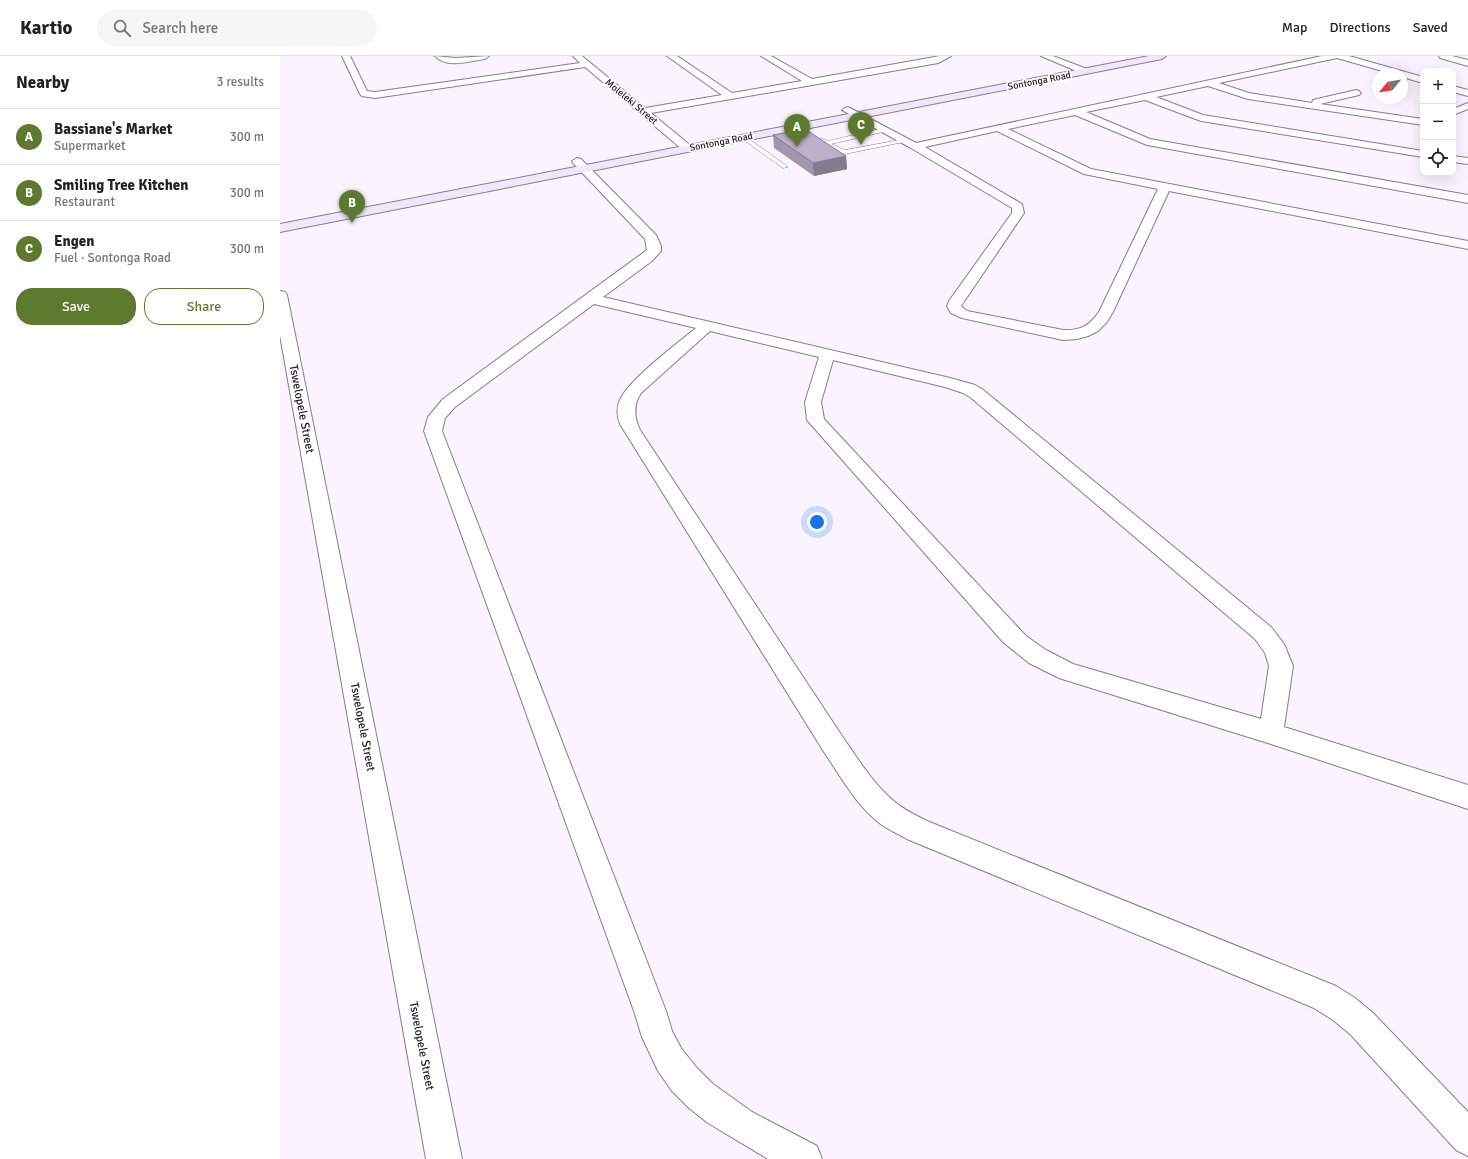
<!DOCTYPE html>
<meta charset="utf-8">
<style>
:root{--surface:#fff;--page:#f6f6f6;--text:#222;--muted:#767676;--line:#e0e0e0;--accent:#5d792d}
body{margin:0;font-family:Signika,sans-serif;background:var(--page);color:var(--text)}
.controls{position:absolute;right:12px;top:12px;display:grid;overflow:hidden;border-radius:8px;box-shadow:0 4px 16px #0002}
.controls button{width:36px;height:36px;display:grid;place-items:center;padding:0;border:0;border-bottom:1px solid var(--line);background:var(--surface);color:var(--text);font:20px sans-serif}
.compass{position:absolute;left:1092px;top:12px;width:36px;height:36px;border-radius:50%;background:var(--surface);box-shadow:0 4px 16px #0002;rotate:240deg}
.you{position:absolute;left:537px;top:466px;width:14px;height:14px;margin:-10px;border:3px solid #fff;border-radius:50%;background:#1a73e8;box-shadow:0 0 0 6px #1a73e833}
.badge{display:grid;place-items:center;width:26px;height:26px;border-radius:50%;background:var(--accent);color:#fff;font-size:13px;font-weight:700}
.pin{position:absolute;translate:-50% -33px;filter:drop-shadow(0 1px 2px #0008)}
.pin::after{content:'';position:absolute;top:21px;width:14px;height:12px;background:inherit;clip-path:polygon(0 0,100% 0,50% 100%)}
.list{margin:0;padding:0;list-style:none}
h2{display:flex;justify-content:space-between;align-items:center;height:52px;margin:0;padding:0 16px;font-size:17px}
h2 small{font-size:13px;font-weight:400;color:var(--muted)}
.list li{display:grid;grid-template-columns:26px 1fr auto;gap:12px;align-items:center;box-sizing:border-box;height:56px;padding:0 16px;border-top:1px solid var(--line)}
.list b{display:block;font-size:15px;white-space:nowrap}
.list p{margin:0;font-size:13px;white-space:nowrap;color:var(--muted)}
.list em{font-size:13px;font-style:normal;color:var(--muted)}
.actions{display:flex;gap:8px;padding:12px 16px}
.actions a{flex:1;padding:9px 0;border:1px solid var(--accent);border-radius:16px;text-align:center;font-size:14px;color:var(--accent)}
.actions .main{background:var(--accent);color:#fff}
.icon{flex:none;width:22px;height:22px;fill:none;stroke:currentColor;stroke-width:2;stroke-linecap:round;stroke-linejoin:round}
.map{position:relative;flex:none;width:1188px;height:1103px;overflow:hidden}
header{display:flex;align-items:center;gap:24px;box-sizing:border-box;height:56px;padding:0 20px;background:var(--surface);border-bottom:1px solid var(--line)}
header strong{font-size:19px}
nav{display:flex;gap:22px;margin-inline-start:auto;font-size:14px}
.search{width:280px;height:36px;background:var(--page);display:flex;align-items:center;gap:10px;box-sizing:border-box;padding:0 14px;border-radius:22px;color:var(--muted);font-size:15px}
main{display:flex}
aside{flex:1;background:var(--surface)}
.map>svg:first-child{display:block}
.lines{fill:none;stroke-linecap:round;stroke-linejoin:round}
.service-casing{stroke:#877b95;stroke-width:1}
.minor-casing{stroke:#877b95;stroke-width:2}
.tertiary-casing{stroke:#877b95;stroke-width:2}
.secondary-casing{stroke:#877b95;stroke-width:2}
.service{fill:#fff;fill-rule:evenodd}
.minor{fill:#fff;fill-rule:evenodd}
.tertiary{fill:#fff;fill-rule:evenodd}
.secondary{fill:#f1e7fa;fill-rule:evenodd}
.wall{fill:#a397af}
.shaded-wall{fill:#847b8e}
.building{fill:#bdb0cb;stroke:#847b8e}
.labels{text-anchor:middle;stroke-width:3.5;stroke-linejoin:round;paint-order:stroke}
.far-street-label{font-size:10px;fill:#1e1923;stroke:#fff}
.street-label{font-size:12px;fill:#1e1923;stroke:#fff}
</style>
<header>
<strong>Kartio</strong>
<div class="search"><svg class="icon" aria-label="search" viewBox="0 0 24 24"><circle cx="10" cy="10" r="6"/><path d="M15 15l6 6"/></svg>Search here</div>
<nav><a>Map</a><a>Directions</a><a>Saved</a></nav>
</header>
<main>
<aside>
<h2>Nearby<small>3 results</small></h2>
<ul class="list">
<li><span class="badge">A</span><div><b>Bassiane's Market</b><p>Supermarket</p></div><em>300 m</em></li>
<li><span class="badge">B</span><div><b>Smiling Tree Kitchen</b><p>Restaurant</p></div><em>300 m</em></li>
<li><span class="badge">C</span><div><b>Engen</b><p>Fuel · Sontonga Road</p></div><em>300 m</em></li>
</ul>
<div class="actions"><a class="main">Save</a><a>Share</a></div>
</aside>
<div class="map">
<svg width="1188" height="1103" viewBox="0 0 1188 1103">
<rect width="100%" height="100%" fill="#f9f4ff"/>
<g class="lines">
<g class="service-casing">
<path id="service" d="M605,72L608,74L607,75L551,88L565,94L625,83L628,85L565,98L558,96L538,84L541,82L547,85Z
M461,80H465L508,111L503,112L461,82Z"/>
</g>
<g class="minor-casing">
<path id="minor" d="M62,0H70L87,35L95,36L300,7L293,0H302L365,52L442,39L387,0H397L452,37L522,25L481,0H491L532,23L660,0H671L658,7L371,57L411,90L412,92L411,94H403L305,11L95,42L82,40L80,38Z
M155,0L175,2L209,0L205,3C190,5 167,13 155,0Z
M761,0H773L807,13L808,15L807,17H801Z
M1042,0H1069L1143,21V27L1122,21V18H1113L1057,2L939,27L969,37L1032,47L1033,44L1076,34L1079,35L1081,37L1079,39L1040,48L1143,63V69L968,43L928,30L876,41L923,59L1143,95V101L921,65L865,44L806,56L870,83L1188,139V147L867,89L795,59L728,73L811,113L1188,185V193L889,135L833,256L827,266L818,275L808,280L797,283L783,284L682,262L671,257L667,250L669,245L732,157V152L631,92L562,54L567,51L570,52L636,87ZM717,75L804,118L878,133L819,256C809,270 800,275 783,274L687,255L681,250L744,157L742,148L645,91Z
M1159,0H1172L1188,4V10L1160,2Z
M1173,30L1188,34V40L1173,36Z
M1188,47V53L1173,59V53Z
M1173,100L1188,102V108L1173,106Z
M297,102L301,103L376,179L381,190V195L372,205L323,241L670,322L695,329L702,333L991,571L1004,588L1013,610L1004,671L1188,729V753L991,688L779,622L749,607L723,586L527,364L525,346L539,301L430,275L361,337C353,349 354,361 360,374L562,680C578,703 593,728 615,746C624,754 636,759 647,765L1056,930L1075,942L1093,957L1188,1056V1100L1176,1094L1071,979L1053,964L1034,952L627,783C620,779 612,775 605,771C578,753 562,722 544,696L340,368C337,360 336,352 340,344C349,323 397,288 416,272L314,248L175,351L165,362L162,375L386,955L392,975L401,992L416,1011L433,1028L472,1056L537,1090L542,1103H488L428,1067L409,1052L392,1035L378,1015L362,981L354,955L144,375L148,361L163,343L367,194L365,183L293,107L292,105ZM553,304L665,331L683,337L690,341L975,583L985,597L989,610L981,663L793,608L766,594L746,580L544,363L541,346Z"/>
</g>
<g class="tertiary-casing">
<path id="tertiary" d="M0,235L5,236L7,239L182,1103H146L0,279Z"/>
</g>
<g class="secondary-casing">
<path id="secondary" d="M869,0H886L882,3L0,176V168Z"/>
</g>
<use href="#service" class="service"/>
<use href="#minor" class="minor"/>
<use href="#tertiary" class="tertiary"/>
<use href="#secondary" class="secondary"/>
</g>
<path class="wall" d="M493,79L566,100L567,113L534,120L494,92Z"/>
<path class="shaded-wall" d="M566,100L567,113L534,120L533,107Z"/>
<path class="building" d="M525,73L566,100L533,107L493,79Z"/>
<g class="labels">
<g class="far-street-label">
<text transform="translate(759 24) rotate(-11)" y="4">Sontonga Road</text>
<text transform="translate(352 45) rotate(40)" y="4">Moleleki Street</text>
<text transform="translate(441 85) rotate(-11)" y="4">Sontonga Road</text>
</g>
<g class="street-label">
<text transform="translate(22 353) rotate(79)" y="4">Tswelopele Street</text>
<text transform="translate(83 671) rotate(79)" y="4">Tswelopele Street</text>
<text transform="translate(142 990) rotate(79)" y="4">Tswelopele Street</text>
</g>
</g>
</svg>
<div class="controls">
<button>+</button>
<button>−</button>
<button><svg class="icon" aria-label="locate" viewBox="0 0 24 24"><circle cx="12" cy="12" r="6"/><path d="M12 2v4M12 18v4M2 12h4M18 12h4"/></svg></button>
</div>
<svg class="compass" viewBox="-18 -18 36 36"><path d="M0-13l5 13h-10z" fill="#e53935"/><path d="M0 13l5-13h-10z" fill="#767676"/></svg>
<div class="you"></div>
<div class="pin badge" style="left:517px;top:91px">A</div>
<div class="pin badge" style="left:72px;top:167px">B</div>
<div class="pin badge" style="left:581px;top:89px">C</div>
</div>
</main>
